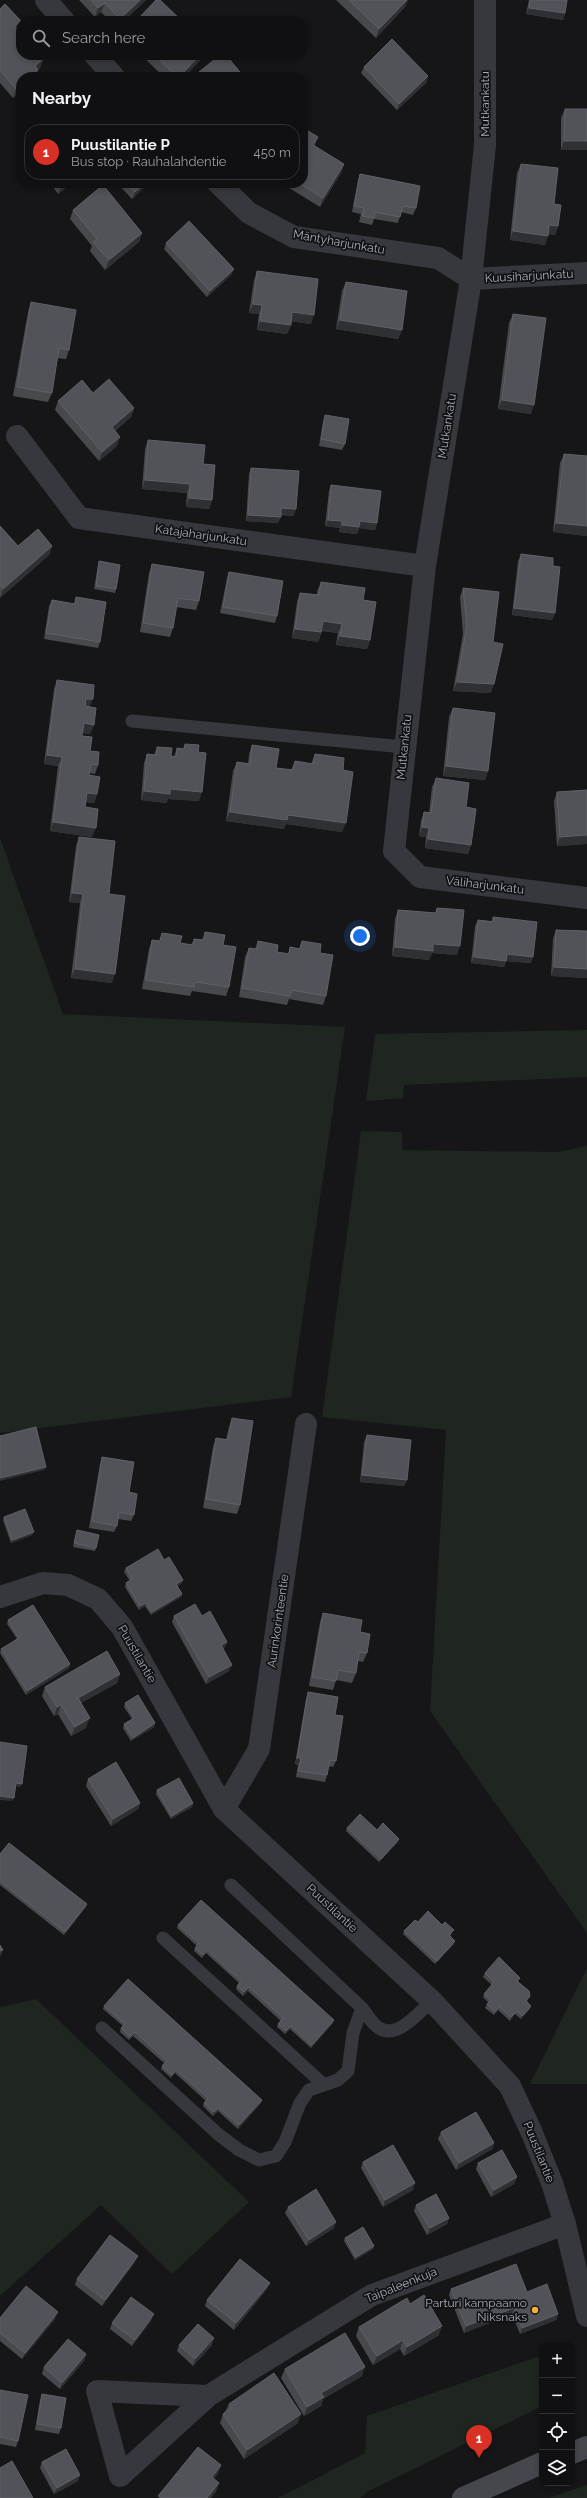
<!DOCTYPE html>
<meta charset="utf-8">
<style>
:root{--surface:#101012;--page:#19191b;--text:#f1f3f6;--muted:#9c9d9f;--line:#303032;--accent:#d93025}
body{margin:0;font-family:Raleway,sans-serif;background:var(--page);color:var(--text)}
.controls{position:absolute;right:12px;bottom:12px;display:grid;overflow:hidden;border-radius:8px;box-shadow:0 2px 6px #0003}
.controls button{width:36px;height:36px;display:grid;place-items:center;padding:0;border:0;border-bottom:1px solid var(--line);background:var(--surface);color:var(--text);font:20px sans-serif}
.you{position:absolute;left:360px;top:936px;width:14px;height:14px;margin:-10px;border:3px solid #fff;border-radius:50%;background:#1a73e8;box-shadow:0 0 0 6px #1a73e833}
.badge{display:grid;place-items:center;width:26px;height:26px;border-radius:50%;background:var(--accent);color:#fff;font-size:13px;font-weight:700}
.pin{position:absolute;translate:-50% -33px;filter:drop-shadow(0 1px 2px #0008)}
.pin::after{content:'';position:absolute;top:21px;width:14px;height:12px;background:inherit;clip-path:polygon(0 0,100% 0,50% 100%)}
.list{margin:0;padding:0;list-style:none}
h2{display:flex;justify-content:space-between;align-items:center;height:52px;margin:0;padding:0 16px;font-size:17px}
h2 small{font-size:13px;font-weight:400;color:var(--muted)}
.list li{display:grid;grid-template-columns:26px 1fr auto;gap:12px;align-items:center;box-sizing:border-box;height:56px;margin:0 8px 8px;padding:0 8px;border:1px solid var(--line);border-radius:16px}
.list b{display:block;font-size:15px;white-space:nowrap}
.list p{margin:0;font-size:13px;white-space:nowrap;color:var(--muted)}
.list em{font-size:13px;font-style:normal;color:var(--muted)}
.icon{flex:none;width:22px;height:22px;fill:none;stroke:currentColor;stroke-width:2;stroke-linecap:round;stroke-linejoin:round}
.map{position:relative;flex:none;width:587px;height:2498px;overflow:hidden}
.search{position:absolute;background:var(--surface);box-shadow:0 2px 6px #0003;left:16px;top:16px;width:292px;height:44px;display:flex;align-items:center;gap:10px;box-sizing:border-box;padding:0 14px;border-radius:16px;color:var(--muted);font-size:15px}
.panel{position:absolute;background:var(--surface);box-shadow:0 2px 6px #0003;left:16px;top:72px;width:292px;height:116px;border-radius:16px}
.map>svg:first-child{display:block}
.green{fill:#1e261f}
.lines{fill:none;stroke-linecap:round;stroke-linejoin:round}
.lane{stroke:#37383d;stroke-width:13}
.street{stroke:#37383d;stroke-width:22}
.secondary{stroke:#45474d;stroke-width:22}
.wall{fill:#47494d}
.shaded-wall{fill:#2f3033}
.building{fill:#525359;stroke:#5f6168}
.poi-dot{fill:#f2b134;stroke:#111113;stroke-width:1.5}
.labels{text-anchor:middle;stroke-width:3.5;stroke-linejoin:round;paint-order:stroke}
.street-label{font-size:12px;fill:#a8adb8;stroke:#111113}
.poi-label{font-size:12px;fill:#a8adb8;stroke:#111113;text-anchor:end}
</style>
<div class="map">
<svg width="587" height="2498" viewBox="0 0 587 2498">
<rect width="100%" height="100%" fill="#161618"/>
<path class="green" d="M0,838L63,1014L345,1027L291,1397L0,1433Z
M587,1030V1077L404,1085L403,1098L366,1101L375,1034Z
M361,1131L402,1132V1150L558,1152L587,1146V1933L430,1711L446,1430L322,1417Z
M587,1968V2084H530Z
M36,1999L249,2202L172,2274L101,2205L0,2296V2007Z
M537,2357L542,2362V2406L367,2492L360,2498H278L365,2453L367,2416Z
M587,2485V2498H549Z"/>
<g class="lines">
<path class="lane" d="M132,721L404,747
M231,1885L362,2008C367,2014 372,2024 379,2028C397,2040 419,2012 432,2001
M163,1938L323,2084
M102,2028L218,2134L239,2150L259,2160L276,2156L285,2142L300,2103L309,2090L338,2080L348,2071L353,2033L362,2008"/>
<path class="street" d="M46,0L64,21
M485,0V145L471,279L425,566L394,851L420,877L587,898
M95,55L114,77
M218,183L249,213L294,237L438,258L471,279L587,273
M17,436L79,518L425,566
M0,1597L43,1583L68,1585L98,1599L122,1627L224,1809L432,2001L510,2086L532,2133L552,2183L565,2224L587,2316
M224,1809L259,1749L306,1424
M208,2396L97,2391L120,2476L208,2396L372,2295L565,2224"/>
<path class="secondary" d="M572,2453L587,2447
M463,2498L542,2463"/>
</g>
<path class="wall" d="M79,0H146L124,21H110L101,12L95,17Z
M336,0H408L405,7L376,38Z
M529,0H567L565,13L563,20L526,14Z
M0,9L43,59L40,68L38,70L36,77H21V91L13,98L0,83Z
M141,55H205L184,77H164Z
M364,67L428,76L426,83L397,110L361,73Z
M565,109H587V150H561V118Z
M344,164L341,173L320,207L281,183H303Z
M521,164L554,204L558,226L555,235L548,234L545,245L510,240L517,173Z
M360,174L416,208L413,215L401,212L398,223L374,219L372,225L359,222L361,214L352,212L358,180Z
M50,183H72L58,194Z
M117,183H149L132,199Z
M73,210L142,233L139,242L105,270L90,251L92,246L70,219Z
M166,243L234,269L231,275L207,297L164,249Z
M257,271L311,324L291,321V325L287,334L257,330L259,314L249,313L254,280Z
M346,282L402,330L398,339L336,329L342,291Z
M31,302L69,350L66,359L57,358L52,393L48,402L13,396L28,312Z
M513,314L531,414L498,409L509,323Z
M93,393L134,408L131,417L115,431L117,446L99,461L55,410L58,401Z
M325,415L345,444L342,450L319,446L323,422Z
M148,440L212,500L209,509L186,507L187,493L142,489L145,449Z
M564,454L587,456V536L553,532L560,463Z
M251,468L294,516L281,515L278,523L246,521L249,474Z
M331,485L377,523L375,530L359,528L357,534L339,532L340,528L325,526L329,491Z
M0,526L18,546H52L49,555L0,598Z
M521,554L553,566L555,613L552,620L512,615L518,561Z
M99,561L116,589L115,593L94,589L98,565Z
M152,564L199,601L196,610L176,607L173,628L170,637L140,632L149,573Z
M229,572L277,616L275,623L220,613L227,578Z
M321,582L363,600L370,640L367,649L336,645L338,633L322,631L318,642L292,638L297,602L300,593L317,595V591Z
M463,588L493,642L491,693L453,691L463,634L460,597Z
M76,597L100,642L98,648L44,639L49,606L52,600L74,604Z
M57,680L90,707L94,725L90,734L82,733V736L98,765L95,774L89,773V775L97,794L94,803L86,802L85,807L92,837L50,831L58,766L44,764L54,689Z
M453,708L488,771L485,780L443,776L449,717Z
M185,744L198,752L199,801L168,799L166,803L141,800L144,763L147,754L154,755L157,747L171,756H174L177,748L183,749Z
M252,745L276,768L291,770L295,761L311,764L315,754L343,770L342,832L286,824L284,829L226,821L233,771L237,762L248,764L249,754Z
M436,778L466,807L471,845L468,854L425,848L426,837L419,836L421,821L424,812L429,813L432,787Z
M587,790V844L557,846L554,801L557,792Z
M79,837L109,894L112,983L71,978L80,903L69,902L76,846Z
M437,908L457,955L432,953L429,960L392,956L395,919L398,910L435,913Z
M493,917L531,963L506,961L504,967L471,963L475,926L478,920L492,921Z
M556,930L587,931V978L551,976L553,939Z
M205,932L223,945L229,987L226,996L192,991L190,996L142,989L149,949L152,940L159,941L162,933L180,943L191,945L194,939L202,940Z
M258,941L277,952L288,954L290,947L299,949L302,941L320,953L326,996L323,1005L289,999L287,1005L239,997L245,957L249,948L255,949Z
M232,1418L240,1505L237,1514L203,1508L213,1447L216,1438L226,1439L229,1427Z
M367,1435L407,1480L404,1486L360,1482L364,1442Z
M102,1457L129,1492L134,1515L131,1521L118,1519L117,1526L114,1532L89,1528L100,1464Z
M4,1517L32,1535L11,1543L3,1520Z
M77,1530L96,1548L95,1551L73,1547Z
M164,1560L183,1580L182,1583L177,1586L182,1594L181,1597L151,1615L145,1606L139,1610L125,1587L126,1583L130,1581L124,1572L126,1568Z
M323,1613L360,1632L367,1653L363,1662L358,1661L356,1673L352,1683L336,1680L333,1690L309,1686L320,1622Z
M174,1616H202L227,1642L224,1648L223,1649L229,1671L206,1684L172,1622Z
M8,1620L70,1664L69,1668L26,1695L0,1653L1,1649L17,1639L7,1624Z
M120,1674L117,1683L81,1703L86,1728L71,1736L58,1714L54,1716L42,1696L45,1687Z
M308,1692L335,1715L336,1761L333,1767L328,1766L327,1775L325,1782L296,1777L298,1765L295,1764L306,1699Z
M125,1703L155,1723L154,1727L131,1741L123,1728L124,1724L132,1719L124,1707Z
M88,1779L140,1803L138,1809L111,1826L86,1786Z
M157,1790L193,1803L192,1807L171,1819L156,1794Z
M347,1828L377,1830L399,1839L398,1842L379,1862L346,1831Z
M0,1854L87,1904L86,1907L64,1935L0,1885Z
M418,1922L442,1925L452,1933L450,1936L454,1944L435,1964L403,1934L404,1931Z
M178,1925L333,2023L311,2048L290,2029L285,2034L277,2027L278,2024L281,2021L248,1991L243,1996L236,1989L237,1986L239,1983L206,1953L202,1958L194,1951L195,1948L197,1946L177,1928Z
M485,1973L520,1978L518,1982L530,1996L527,2001L531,2006L530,2009L521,2019L515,2014L510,2021L498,2010L494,2015L485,2008L488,2002L483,1997L484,1994L492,1985L483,1977Z
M104,2006L262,2100L261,2103L238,2129L218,2111L213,2116L203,2106L204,2103L206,2101L175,2073L171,2078L161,2069L162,2066L164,2063L133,2036L129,2040L120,2032L121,2028L123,2026L103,2009Z
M441,2132L494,2143L492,2149L456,2170L438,2139Z
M363,2162L413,2190L383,2207L361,2168Z
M478,2163L517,2177L514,2184L491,2197L476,2169Z
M416,2205L449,2218L447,2224L427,2235L414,2211Z
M288,2207L334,2228L306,2246L285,2213Z
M345,2238L374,2246L373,2249L355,2260L344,2241Z
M135,2262L102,2306L75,2285L77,2279Z
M267,2289L234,2330L205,2306L207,2300Z
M451,2289L558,2314L556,2320L520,2334L512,2314L464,2333L449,2295Z
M0,2318L55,2319L22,2359L0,2341Z
M151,2321L132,2346L110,2329L112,2323Z
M359,2327L439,2335L404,2356L400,2349L373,2365L356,2336Z
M179,2345H212L193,2366L177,2351Z
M86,2354L84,2361L60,2389L42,2374L44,2367Z
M285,2369L362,2376L323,2399L321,2406L304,2416L281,2378Z
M0,2390L18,2441L16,2447L0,2444Z
M42,2394L61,2428L59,2434L35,2430L40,2400Z
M229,2404L298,2423L244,2459L220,2423L223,2414L225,2412Z
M42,2462L78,2481L54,2494L40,2468Z"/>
<path class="shaded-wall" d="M140,0H146L124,21H119L120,19Z
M407,0H408L405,7L376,38L379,29Z
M105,3L101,12L95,17L98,8Z
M529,8L565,13L563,20L526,14Z
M21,21L17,30L15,26Z
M200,55H205L184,77H179Z
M43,59L40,68L31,75L35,66Z
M38,70L36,77H30Z
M428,76L426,83L397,110L399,104Z
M21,85V91L13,98L16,89Z
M318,137L315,146L313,145Z
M564,141H587V150H561Z
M344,164L341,173L320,207L323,198Z
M66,183H72L58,194L61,187Z
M145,183H149L132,199L135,192Z
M549,225L558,226L555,235L546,234Z
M513,231L548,236L545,245L510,240Z
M142,233L139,242L105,270L109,260Z
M234,269L231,275L207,297L210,291Z
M253,304L262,305L259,314L249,313Z
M292,312L314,315L311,324L289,321Z
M340,320L402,330L398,339L336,329Z
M260,321L291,325L287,334L257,330Z
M502,400L534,405L531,414L498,409Z
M134,408L131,417L109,436L112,427Z
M120,437L117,446L99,461L102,452Z
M145,480L190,484L187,493L142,489Z
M189,498L212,500L209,509L186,507Z
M281,508L296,509L294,516L279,514Z
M248,515L281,517L278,523L246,521Z
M328,520L342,521L340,528L325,526Z
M360,521L377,523L375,530L359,528L357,534L339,532L342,525Z
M556,523L587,526V536L553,532Z
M52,546L49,555L0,598L3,589Z
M514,608L555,613L552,620L512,615Z
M323,621L342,624L338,633L320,630Z
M295,629L321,632L318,642L292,638Z
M340,636L370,640L367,649L336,645Z
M457,682L494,684L491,693L453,691Z
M86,699H93L89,708H83Z
M84,723L94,725L90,734L80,733Z
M47,755L62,757L58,766L44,764Z
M446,766L488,771L485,780L443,776Z
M170,789L202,792L199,801L168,799L166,803L141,800L144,791Z
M87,793L97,794L94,803L84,802Z
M230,812L288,815L346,823L342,832L286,824L284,829L226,821Z
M53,822L96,828L92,837L50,831Z
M422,827L429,828L426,837L419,836Z
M587,835V844L557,846L560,837Z
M428,839L471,845L468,854L425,848Z
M72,893L83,894L80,903L69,902Z
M433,944L460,946L457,955L432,953L429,960L392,956L395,947Z
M507,954L533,957L531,963L506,961L504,967L471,963L474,957Z
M554,967L587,969V978L551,976Z
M75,969L115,974L112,983L71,978Z
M46,1467L44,1470L0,1481V1478Z
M362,1475L407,1480L404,1486L360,1482Z
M34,1532L32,1535L11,1543L12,1540Z
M183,1580L182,1583L175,1588L176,1584Z
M182,1594L181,1597L151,1615L152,1612Z
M146,1603L145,1606L139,1610L140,1606Z
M227,1642L224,1648L219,1651L221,1645Z
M70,1664L69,1668L26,1695L27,1691Z
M232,1665L229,1671L206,1684L209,1677Z
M120,1674L117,1683L74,1707L78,1698Z
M61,1705L58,1714L54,1716L57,1707Z
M90,1718L86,1728L71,1736L75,1727Z
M155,1723L154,1727L131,1741L133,1738Z
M297,1758H301L298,1765L295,1764Z
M16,1783L22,1784L20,1787L15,1786Z
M0,1796L14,1798L12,1801L0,1800Z
M140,1803L138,1809L111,1826L113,1819Z
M193,1803L192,1807L171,1819L172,1816Z
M399,1839L398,1842L379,1862L381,1859Z
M87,1904L86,1907L64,1935L65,1932Z
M455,1941L454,1944L435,1964L437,1961Z
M3,1950L1,1956H0V1951Z
M207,1950L206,1953L202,1958L203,1955Z
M249,1987L248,1991L243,1996L244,1992Z
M531,2006L530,2009L521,2019L522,2016Z
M499,2007L498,2010L494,2015L495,2012Z
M517,2011L515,2014L510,2021L511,2017Z
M334,2020L333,2023L311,2048L312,2045Z
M291,2026L290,2029L285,2034L286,2031Z
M135,2032L133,2036L129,2040L130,2037Z
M176,2070L175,2073L171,2078L172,2075Z
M262,2100L261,2103L238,2129L239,2125Z
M219,2108L218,2111L213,2116L214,2112Z
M494,2143L492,2149L456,2170L459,2163Z
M517,2177L514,2184L491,2197L494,2190Z
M415,2183L413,2190L383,2207L385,2200Z
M449,2218L447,2224L427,2235L430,2228Z
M336,2222L334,2228L306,2246L309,2240Z
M374,2246L373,2249L355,2260L356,2257Z
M138,2256L135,2262L102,2306L105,2300Z
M270,2283L267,2289L234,2330L236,2323Z
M514,2308L512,2314L464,2333L466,2326Z
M58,2312L55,2319L22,2359L25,2353Z
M154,2314L151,2321L132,2346L135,2340Z
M558,2314L556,2320L520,2334L522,2328Z
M442,2326L439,2335L404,2356L407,2347Z
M214,2338L212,2345L193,2366L195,2359Z
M403,2340L400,2349L373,2365L377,2356Z
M86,2354L84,2361L60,2389L62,2383Z
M365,2367L362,2376L323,2399L321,2406L304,2416L307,2407L321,2393Z
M301,2414L298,2423L244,2459L247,2450Z
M221,2465L218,2474L208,2486L212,2477Z
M80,2475L78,2481L54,2494L57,2488Z
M219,2483L216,2492L211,2498H207Z"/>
<path class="building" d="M91,0H140L120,19L105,3L98,8Z
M156,0H160L182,21H136Z
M349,0H407L379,29Z
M530,0H567L565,13L529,8Z
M5,4L21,21L15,26L21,33V55H40L43,59L35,66L38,70L30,77H21V85L16,89L0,70V9Z
M392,39L428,76L399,104L364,67Z
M154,55H200L179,77H177Z
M220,55H226L244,77H193Z
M565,109H587V141H564Z
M303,128L318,137L313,145L344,164L323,198L299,183H303Z
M521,164L558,168L554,204L561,205L558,226L549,225L548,236L513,231Z
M360,174L420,186L416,208L403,206L400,217L375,212L374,218L362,216L364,208L354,206Z
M57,183H66L61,187Z
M126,183H145L135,192Z
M103,185L142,233L109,260L93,242L97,239L73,210Z
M189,221L234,269L210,291L166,243Z
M257,271L318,279L314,315L292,312L291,325L260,321L262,305L253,304Z
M346,282L407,291L402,330L340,320Z
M31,302L76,310L69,350L59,348L52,393L17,387Z
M513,314L546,318L534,405L502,400Z
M109,379L134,408L112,427L120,437L102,452L58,401L82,380L93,393Z
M325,415L349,419L345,444L321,439Z
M148,440L205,445L203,464L215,465L212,500L189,498L190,484L145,480Z
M564,454L587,456V526L556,523Z
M251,468L299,471L296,509L281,508V517L248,515Z
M331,485L381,491L377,523L360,521L359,527L342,525V521L328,520Z
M0,526L18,546L38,529L52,546L3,589L0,585Z
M521,554L553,558V566L560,567L555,613L514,608Z
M99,561L120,565L116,589L96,586Z
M152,564L204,572L199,601L178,598L173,628L143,623Z
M229,572L283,581L277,616L223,607Z
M321,582L365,588L363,600L376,602L370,640L340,636L342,624L323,621L321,632L295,629L300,593L319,595Z
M463,588L499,592L493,642L503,644L494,684L457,682L467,625Z
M76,597L106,602L100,642L46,633L52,600L75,604Z
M57,680L94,685L93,699H86L85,706L96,708L94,725L84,723L82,736L92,737L90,751L99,752L98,765L91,764L89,775L100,777L97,794L87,793L85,807L98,809L96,828L53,822L62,757L47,755Z
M453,708L495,713L488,771L446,766Z
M185,744L199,745L198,752L206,753L202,792L170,789V794L144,791L147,754L156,755L157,747L172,748L171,756L176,757L177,748L184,749Z
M252,745L279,749L276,768L293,770L295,761L313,764L315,754L344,758L343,770L353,772L346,823L288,815L287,820L230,812L237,762L250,764Z
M436,778L469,783L466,807L476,809L471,845L428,839L429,828L422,827L424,812L431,813Z
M587,790V835L560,837L557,792Z
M79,837L115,841L109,894L125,896L115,974L75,969L83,894L72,893Z
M437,908L464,910L460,946L433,944V951L395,947L398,910L436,913Z
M493,917L537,922L533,957L507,954L506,961L474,957L478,920L493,922Z
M556,930L587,931V969L554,967Z
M205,932L225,935L223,945L236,947L229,987L195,982L194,987L146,980L152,940L160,941L162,933L182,936L180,943L193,945L194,939L204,940Z
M258,941L278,945L277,952L289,954L290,947L300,949L302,941L321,944L320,953L333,955L326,996L291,990L290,996L242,988L249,948L257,949Z
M232,1418L253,1421L240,1505L206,1499L216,1438L228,1440Z
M36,1427L46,1467L0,1478V1436Z
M367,1435L411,1440L407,1480L362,1475Z
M102,1457L134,1462L129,1492L137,1494L134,1515L119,1512L117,1526L92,1521Z
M25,1509L34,1532L12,1540L4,1517Z
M77,1530L99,1535L96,1548L74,1543Z
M158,1549L164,1560L169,1557L183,1580L176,1584L182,1594L152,1612L146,1603L140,1606L126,1583L132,1579L126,1568Z
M195,1604L202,1616L210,1611L227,1642L221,1645L232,1665L209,1677L174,1616Z
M33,1605L70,1664L27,1691L1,1649L19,1638L8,1620Z
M323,1613L362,1620L360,1632L370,1634L367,1653L359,1652L356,1673L338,1670L336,1681L312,1677Z
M107,1651L120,1674L78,1698L90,1718L75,1727L61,1705L57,1707L45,1687Z
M308,1692L338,1697L335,1715L343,1716L336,1761L330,1760L327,1775L298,1771L301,1758H297Z
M138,1695L155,1723L133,1738L124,1724L134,1718L125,1703Z
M0,1742L27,1746L22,1784L16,1783L14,1798L0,1796Z
M116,1762L140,1803L113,1819L88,1779Z
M179,1778L193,1803L172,1816L157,1790Z
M360,1814L377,1830L383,1823L399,1839L381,1859L347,1828Z
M9,1843L87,1904L65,1932L0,1881V1854Z
M201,1900L334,2020L312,2045L291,2026L286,2031L278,2024L283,2018L249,1987L244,1992L237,1986L241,1981L207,1950L203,1955L195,1948L199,1943L178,1925Z
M428,1911L442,1925L445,1922L454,1930L449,1935L455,1941L437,1961L404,1931L415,1920L418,1922Z
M0,1945L3,1950L0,1951Z
M499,1957L520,1978L517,1981L529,1991L530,1996L526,2001L531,2006L522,2016L517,2011L511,2017L499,2007L495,2012L487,2004L491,2000L484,1994L494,1982L485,1973Z
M128,1979L262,2100L239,2125L219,2108L214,2112L204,2103L208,2098L176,2070L172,2075L162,2066L167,2061L135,2032L130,2037L121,2028L125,2024L104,2006Z
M476,2112L494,2143L459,2163L441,2132Z
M393,2145L415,2183L385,2200L363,2162Z
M502,2150L517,2177L494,2190L478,2163Z
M316,2189L336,2222L309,2240L288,2207Z
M436,2194L449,2218L430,2228L416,2205Z
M363,2227L374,2246L356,2257L345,2238Z
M110,2235L138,2256L105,2300L77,2279Z
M240,2259L270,2283L236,2323L207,2300Z
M516,2264L527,2292L547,2284L558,2314L522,2328L514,2308L466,2326L451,2289Z
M26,2286L58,2312L25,2353L0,2333V2318Z
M424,2295L442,2326L407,2347L403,2340L377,2356L359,2327L407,2298L410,2304Z
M131,2297L154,2314L135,2340L112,2323Z
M198,2324L214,2338L195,2359L179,2345Z
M345,2333L365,2367L321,2393L324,2397L307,2407L285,2369Z
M68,2339L86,2354L62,2383L44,2367Z
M274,2373L301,2414L247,2450L223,2414L231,2408L229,2404Z
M0,2390L28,2395L18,2441L0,2437Z
M42,2394L66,2398L61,2428L37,2424Z
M198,2447L221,2465L212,2477L219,2483L207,2498H161L158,2496Z
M66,2449L80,2475L57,2488L42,2462Z
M12,2461L33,2498H0V2468Z"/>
<circle class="poi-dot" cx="535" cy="2310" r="4"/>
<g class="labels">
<g class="street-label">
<text transform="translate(485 104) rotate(-90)" y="4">Mutkankatu</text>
<text transform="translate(339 242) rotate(10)" y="4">Mäntyharjunkatu</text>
<text transform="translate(529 276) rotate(-3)" y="4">Kuusiharjunkatu</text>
<text transform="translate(447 426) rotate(-81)" y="4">Mutkankatu</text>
<text transform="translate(201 535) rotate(8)" y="4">Katajaharjunkatu</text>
<text transform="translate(404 747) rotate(-84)" y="4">Mutkankatu</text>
<text transform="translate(485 885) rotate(7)" y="4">Väliharjunkatu</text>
<text transform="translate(278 1621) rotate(-82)" y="4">Aurinkorinteentie</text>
<text transform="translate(137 1654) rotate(60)" y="4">Puustilantie</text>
<text transform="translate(332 1908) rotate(43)" y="4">Puustilantie</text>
<text transform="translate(539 2152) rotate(68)" y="4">Puustilantie</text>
<text transform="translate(401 2285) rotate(-22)" y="4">Taipaleenkuja</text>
</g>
<g class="poi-label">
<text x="527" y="2307">Parturi kampaamo<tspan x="527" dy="14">Niksnaks</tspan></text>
</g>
</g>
</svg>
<div class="controls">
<button>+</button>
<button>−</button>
<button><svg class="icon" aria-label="locate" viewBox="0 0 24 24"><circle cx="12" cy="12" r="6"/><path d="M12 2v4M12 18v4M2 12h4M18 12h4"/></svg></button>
<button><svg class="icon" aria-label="layers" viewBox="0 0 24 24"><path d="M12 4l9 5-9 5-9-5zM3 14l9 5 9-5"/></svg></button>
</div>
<div class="you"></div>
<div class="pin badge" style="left:479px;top:2458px">1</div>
<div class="search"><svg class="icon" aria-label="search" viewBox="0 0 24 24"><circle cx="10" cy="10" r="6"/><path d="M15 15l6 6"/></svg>Search here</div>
<section class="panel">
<h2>Nearby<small></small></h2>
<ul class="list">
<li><span class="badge">1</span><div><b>Puustilantie P</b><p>Bus stop · Rauhalahdentie</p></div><em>450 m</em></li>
</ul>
</section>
</div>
